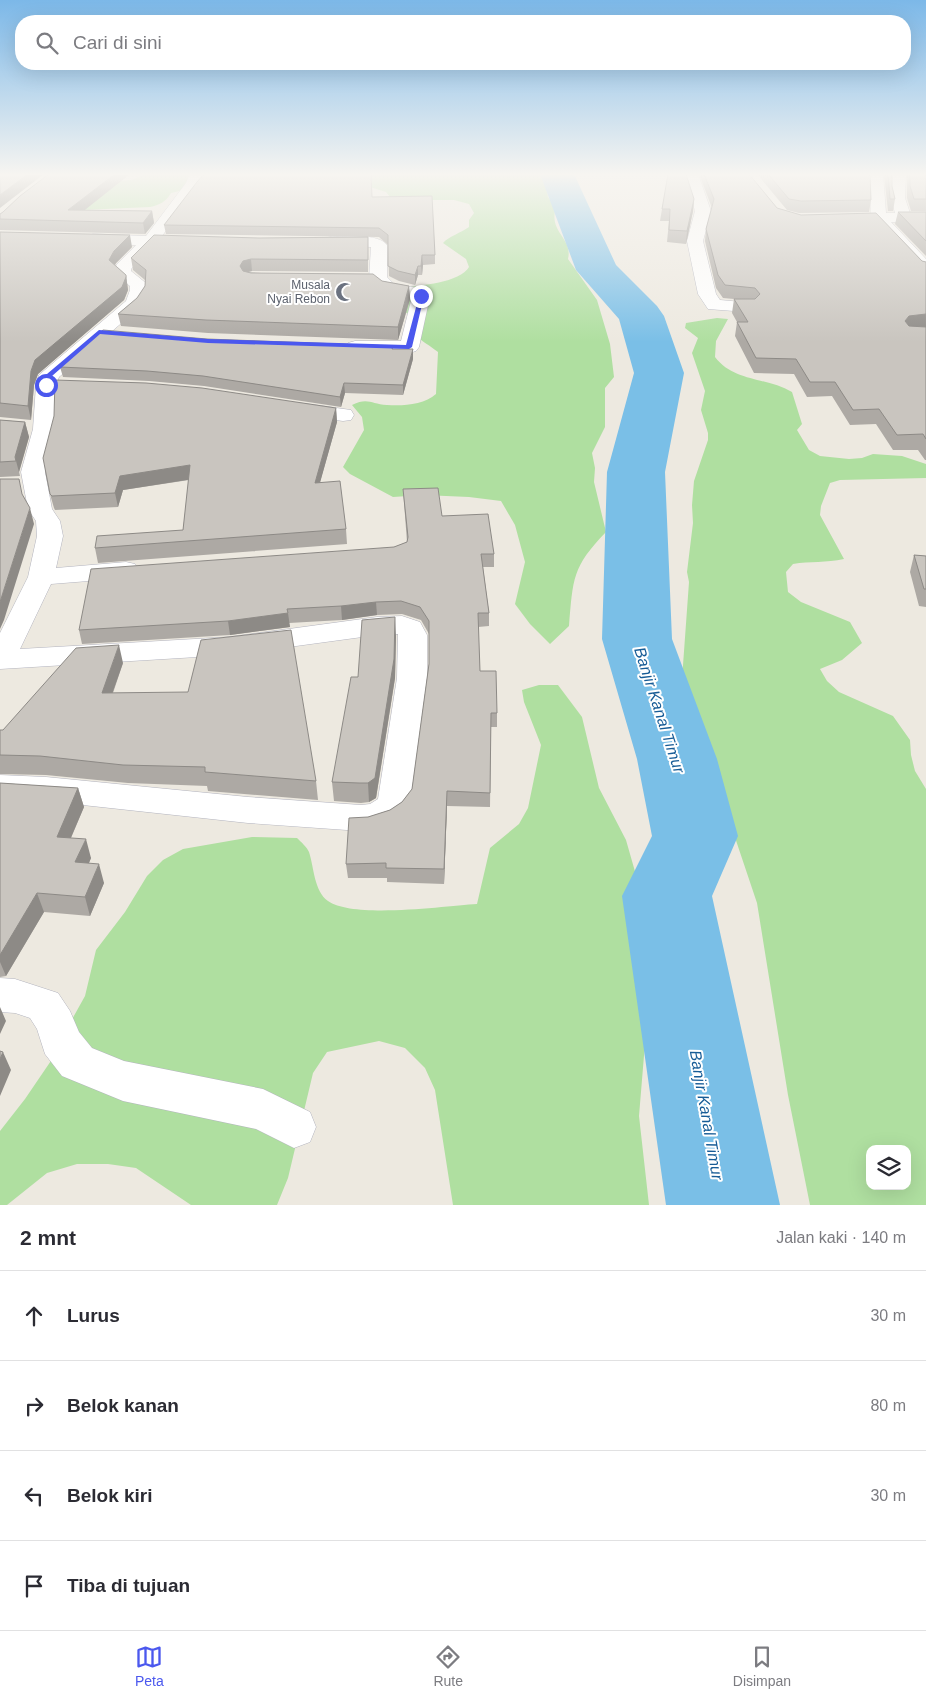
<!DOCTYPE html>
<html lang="id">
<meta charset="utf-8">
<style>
:root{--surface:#fff;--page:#f2f2f3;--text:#2b2b33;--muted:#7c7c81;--line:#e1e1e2;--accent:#4b58ee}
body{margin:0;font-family:Arial,sans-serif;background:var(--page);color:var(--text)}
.controls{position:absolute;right:15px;bottom:15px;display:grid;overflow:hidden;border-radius:10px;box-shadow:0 5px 20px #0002}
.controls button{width:45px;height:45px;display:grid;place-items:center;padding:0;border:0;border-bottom:1px solid var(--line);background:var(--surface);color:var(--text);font:25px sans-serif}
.stop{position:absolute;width:15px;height:15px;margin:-11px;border:4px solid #4b58ee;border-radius:50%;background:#fff}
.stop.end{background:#4b58ee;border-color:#fff;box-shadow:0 1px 5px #0008}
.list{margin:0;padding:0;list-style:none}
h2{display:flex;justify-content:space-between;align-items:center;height:65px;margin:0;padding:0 20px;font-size:21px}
h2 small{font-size:16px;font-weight:400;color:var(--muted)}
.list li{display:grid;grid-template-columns:32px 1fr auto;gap:15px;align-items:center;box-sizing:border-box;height:90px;padding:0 20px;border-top:1px solid var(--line)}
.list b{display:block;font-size:19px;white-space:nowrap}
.list em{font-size:16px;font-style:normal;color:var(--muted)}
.icon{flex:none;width:28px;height:28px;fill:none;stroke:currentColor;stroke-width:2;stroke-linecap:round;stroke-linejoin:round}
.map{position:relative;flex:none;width:926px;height:1205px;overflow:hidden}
.search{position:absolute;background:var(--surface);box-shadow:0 5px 20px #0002;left:15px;right:15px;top:15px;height:55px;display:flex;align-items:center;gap:12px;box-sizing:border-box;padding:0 18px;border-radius:20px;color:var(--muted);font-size:19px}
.sheet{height:425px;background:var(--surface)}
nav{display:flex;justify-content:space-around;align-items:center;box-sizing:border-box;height:70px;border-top:1px solid var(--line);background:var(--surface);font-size:14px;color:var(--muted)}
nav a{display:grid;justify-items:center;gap:2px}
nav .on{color:var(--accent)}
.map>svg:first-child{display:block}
.green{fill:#afdfa0;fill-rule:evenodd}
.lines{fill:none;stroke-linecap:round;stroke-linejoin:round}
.river{fill:#7abfe7;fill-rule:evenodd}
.street-casing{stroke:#b3b4bf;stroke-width:1}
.street{fill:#fff;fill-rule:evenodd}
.wall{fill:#ada9a4}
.shaded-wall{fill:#8d8a86}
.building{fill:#c9c5bf;stroke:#8d8a86}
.route{fill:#4b58ee}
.labels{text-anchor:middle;stroke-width:4;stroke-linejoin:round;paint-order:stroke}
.far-worship-label{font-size:12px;fill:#5b616d;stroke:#fff;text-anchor:end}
.water-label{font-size:16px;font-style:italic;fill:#175c96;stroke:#fff}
</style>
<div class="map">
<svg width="926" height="1205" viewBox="0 0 926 1205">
<rect width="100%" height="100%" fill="#ede9e0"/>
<path class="green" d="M147,174H202L204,182L258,174H540L544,178L548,197L556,208C548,232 573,238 568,259L597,300L610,344L614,377L605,388V427L592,453L595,468L594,482L606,532C572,567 573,579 569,626L550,644L530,624L515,604L525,562L515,525L501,501L469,497L423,495L393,497L350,474L343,467L364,430L362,417L352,405C368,397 371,404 387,405C403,406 424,405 436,394L438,352C419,337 415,342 412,315L404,312L402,288C420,285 460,283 469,267L466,259L443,243C449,236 461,233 469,227V220L474,213L469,204L454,200H396L391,198L386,192L370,187L188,189L171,193C166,202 159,205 150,207L60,211L104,182L131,180Z
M717,318L728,319L716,341L715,357C734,382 766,377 792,392L802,424L797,430L809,450L820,456L849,459L862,458L873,454L902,456L926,464V478L840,480L830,483L821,506L820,515L844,559C826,563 810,561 793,564L786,572L788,592L801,602L850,622L862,643L842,660L820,669L827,681L839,692L893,716L910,740L911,755L915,771L926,789V1205H810L788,1095L757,903L714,775L695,728L683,692L682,679L689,582L687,572L693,523L692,505L694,481L708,440V433L701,410L705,391L692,353L698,338L685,328L686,323ZM870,1149H907V1186H870Z
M539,685H558L582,717L599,788L626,840L636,875L651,971L639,1116L649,1205H453L435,1090L425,1068L405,1048L379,1041L327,1052L313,1073L288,1178L277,1205H191L136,1168L108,1164H77L47,1173L7,1205H0V1131L25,1099L59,1049L60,1041L85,996L96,950L125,912L147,876L163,860L183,849L252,837L297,838C301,842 307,847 309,852C314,867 314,891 328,901C353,919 445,906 477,904L490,848L519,824L528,808L541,745L524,702L522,690Z"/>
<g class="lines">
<path class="river" d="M540,174H574L616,265L657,306L664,316L684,373L665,472L672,639L717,759L738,836L712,896L780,1205H666L622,896L652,836L637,759L602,639L607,472L634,373L619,319L576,270Z"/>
<g class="street-casing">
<path id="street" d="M190,174H204L200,184L162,236L191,239L193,242L191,245L154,246L131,269V271L147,284L148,290L140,307L59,377L56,385L55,429L45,472L52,509L60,521L63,536L56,568L126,562L135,564L139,570L135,576L126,578L51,584L20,649L230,637L377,617L402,616L420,622L427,635V678L411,803C400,822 382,828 361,831L248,823L46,801L0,799V775L46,777L248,797L361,805L370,804L378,799L397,678L398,634L377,635L230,655L0,669V633L28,577L37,536L36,521L28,509L21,472L33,429L36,385L39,375L126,301L130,290V286L113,273L117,264L136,245L93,244L87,242L85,239L87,236L93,234L146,236L186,183Z
M684,174H698L711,211L703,241L716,294L720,300L753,303L756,307L753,311L747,312L708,309L698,294L687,241L695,211Z
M869,174H883L886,213H895L891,198L892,174H906L905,198L910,213L926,212V222H891L926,259V274L920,273L874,223L838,222L835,219L838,216L871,214Z
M330,237C344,237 378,233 387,245V277L394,284L424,289L430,296L419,347L416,351L409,353H355L348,351L345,347L348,343L355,341H401L412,297C395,294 380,294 369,279L371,247L324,245L322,242L324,239Z
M300,403L351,410L354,415L351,420L343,421L292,414L289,409L292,404Z
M0,978L15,979L58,993L70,1011L79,1032L92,1048L124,1061L263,1089L310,1112L316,1127L310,1142L294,1148L256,1129L123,1101L62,1076L45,1054L37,1029L30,1018L15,1013L0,1012Z"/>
</g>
<use href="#street" class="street"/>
</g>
<path class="wall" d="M49,174H130L84,210L152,211L154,223L145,234L0,230V214L3,212Z
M699,174H749L777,208L922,261L926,262V327H924H926V460H925L918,450H893L876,424L850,425L832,396L807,397L794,374L754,373L735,336L737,322L732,313L734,299L723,298L716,288L705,241L706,229L712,208Z
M757,174H870L871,200L869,212L799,213L787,210Z
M884,174H892V186L895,199L893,211H888Z
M907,174H926V211H911L907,198Z
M372,197L435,255V264L423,265L422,275H418L415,285L399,281L389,276L388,245L379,237L166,234L164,225Z
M694,199L693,211L686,244L667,242L669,221H660L662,209Z
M898,212H926V256L895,224Z
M0,232L132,247L116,263L115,265L126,275L128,290L124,300L38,374L34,385L31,420L0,417Z
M368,237V272L252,271L248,272L382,281L409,286L410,299L398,340L208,333L121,326L118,314L137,298L145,286V280L133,270L131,258L259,238Z
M207,339L393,346V349L413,359L403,395L345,393L341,407L204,386L149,381L63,377L60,367Z
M336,408L337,422L320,482L346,529L347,544L98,563L95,548L183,530L189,480L123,490L118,507L55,510L54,508L50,494Z
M0,420L25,422L29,437L19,472L20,476L0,477Z
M403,489L494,554V567H483L489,613V626L478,627L480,671L497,713V727H491L490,807L447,806L444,884L387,882V878H348L346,864L368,817L390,810L402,802L412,789L429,664V634L421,620L402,614L377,615L342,620L289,623L290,627L230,635L82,644L79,630L394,547L407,542Z
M914,555L926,556V607L919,606L910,572Z
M396,636L395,678L376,798L369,802L361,803L334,801L332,782L358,677Z
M123,663L113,693L316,781L318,800L208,791L207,786L128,783L46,775L0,774V730H3Z
M0,783L78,788L84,807L71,838L91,858L89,863L104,883L90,916L44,912L6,976L0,977Z"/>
<path class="shaded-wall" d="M28,174H44L0,208V195Z
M115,174H130L71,221L68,210Z
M694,199L693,211L686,244L687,231Z
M152,211L154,223L145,234L143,223Z
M130,235L132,247L116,263L111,272L109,260L114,251Z
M422,255L423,265L422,275L421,266Z
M251,259L252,271L244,273L240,266L243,261Z
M418,266V275L415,285V275Z
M126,275L128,290L124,300L38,374L34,385L31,420L28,406L31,371L35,360Z
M409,286L410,299L398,340V327Z
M926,314V327L906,330L905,321L909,316Z
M413,349V359L403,395V385Z
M344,383L345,393L341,407L340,397Z
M336,408L337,422L316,497L315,483Z
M25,422L29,437L19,472L20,476L15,457Z
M190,465L193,479L123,490L118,507L115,493L120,476Z
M30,508L34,524L4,620L0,629V602Z
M376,602L377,615L342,620L341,606Z
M288,613L290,627L230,635L228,621Z
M395,617L396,636L395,678L376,798L369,802L368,783Z
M119,645L123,663L106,711L102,693Z
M78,788L84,807L63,856L57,837Z
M447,791V806L444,884V869Z
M86,839L91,858L81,881L75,862Z
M99,864L104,883L90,916L85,897Z
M37,893L44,912L6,976L0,962V955Z
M0,1007L6,1021L0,1034Z
M3,1052L11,1070L0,1096V1059Z"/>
<path class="building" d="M0,174H28L0,195Z
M49,174H115L68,210L152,211L143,223L0,219V214L3,212L20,196Z
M204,174H371L372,197L432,196L435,255H422L421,266H418L415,275L398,271L388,266V235L379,228L164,225L197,182Z
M668,174H686L694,199L687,231L669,230L670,209H662Z
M704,174H749L777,208L801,215L876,213L922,261L926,262V314L909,316L905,321L909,326L926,327V439L923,434L897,435L879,409L853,410L835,382H810L796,359L756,358L737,322H748L734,299H755L760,294L755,288L725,285L718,275L706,229L714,199Z
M768,174H870L871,200L801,201L789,199Z
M888,174H892V186L895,199H890Z
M910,174H926V199H914L910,186Z
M898,212H926V241Z
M0,232L130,235L114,251L109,260L126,275V277L122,287L35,360L31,371L28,406L0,403Z
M154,235L259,238L368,237V260L251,259L243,261L240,266L243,271L251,273L373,274L382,281L409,286L398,327L206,320L118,314L137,298L145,286L146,270L131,258Z
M103,330L207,339L393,346L392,349H413L403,385L344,383L340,397L203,376L147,371L60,367Z
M55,380L146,383L202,388L336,408L315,483L340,481L346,529L95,548L97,536L183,530L190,465L120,476L115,493L52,496L50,494L43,458L54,416Z
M0,420L25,422L15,457L16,461L0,462Z
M0,479H19L22,494L30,508L0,602Z
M438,488L442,516L488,514L494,554H481L489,613H478L480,671H496L497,713H491L490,793L447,791L444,869L386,868V863L346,864L349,818L368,817L390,810L402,802L412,789L429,664V621L420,607L401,601L376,602L341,606L287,609L288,613L228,621L79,630L91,569L394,547L407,542L408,537L403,489Z
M914,555L926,556V589H924Z
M395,617L394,659L375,778L368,783H359L332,782L351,677H358L362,620Z
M291,630L316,781L205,772V767L123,765L40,756L0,755V730H3L76,648L119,645L102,693L188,692L201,640Z
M0,783L78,788L57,837L86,839L75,862L99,864L85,897L37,893L0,955Z
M0,1051L3,1052L0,1059Z"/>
<linearGradient id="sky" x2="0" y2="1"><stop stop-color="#7cb8e8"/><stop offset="0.51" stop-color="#f7f5f1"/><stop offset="1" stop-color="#f7f5f1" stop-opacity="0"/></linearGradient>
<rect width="926" height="342" fill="url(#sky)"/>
<path class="route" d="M421,294L424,296L412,347L409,349L208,343L100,334L52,376L49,386L43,385L47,374L99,330L208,339L406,345L419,296Z"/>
<defs>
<g id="mosque-bare" transform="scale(1.5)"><path d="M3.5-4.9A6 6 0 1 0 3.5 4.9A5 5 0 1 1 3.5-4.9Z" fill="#6b7280" stroke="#fff" stroke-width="2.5" paint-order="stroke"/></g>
</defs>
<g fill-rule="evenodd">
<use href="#mosque-bare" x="345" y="292"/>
</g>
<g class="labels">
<g class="far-worship-label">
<text x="330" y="289">Musala<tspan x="330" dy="14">Nyai Rebon</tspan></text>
</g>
<g class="water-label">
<text transform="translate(660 710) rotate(72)" y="6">Banjir Kanal Timur</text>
<text transform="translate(707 1115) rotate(80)" y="6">Banjir Kanal Timur</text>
</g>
</g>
</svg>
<div class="controls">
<button><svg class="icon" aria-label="layers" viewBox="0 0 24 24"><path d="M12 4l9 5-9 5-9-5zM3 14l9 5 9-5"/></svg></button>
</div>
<div class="stop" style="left:46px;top:385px"></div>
<div class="stop end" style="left:421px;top:296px"></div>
<div class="search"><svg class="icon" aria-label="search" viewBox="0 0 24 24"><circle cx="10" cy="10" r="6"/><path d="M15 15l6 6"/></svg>Cari di sini</div>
</div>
<section class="sheet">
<h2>2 mnt<small>Jalan kaki · 140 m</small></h2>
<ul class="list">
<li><svg class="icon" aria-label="ahead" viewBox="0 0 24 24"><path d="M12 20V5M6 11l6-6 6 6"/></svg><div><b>Lurus</b></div><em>30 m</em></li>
<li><svg class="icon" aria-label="right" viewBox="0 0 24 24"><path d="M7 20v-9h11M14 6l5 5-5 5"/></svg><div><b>Belok kanan</b></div><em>80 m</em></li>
<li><svg class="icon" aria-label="left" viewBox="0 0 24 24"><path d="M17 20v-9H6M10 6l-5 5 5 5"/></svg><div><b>Belok kiri</b></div><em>30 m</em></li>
<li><svg class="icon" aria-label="arrive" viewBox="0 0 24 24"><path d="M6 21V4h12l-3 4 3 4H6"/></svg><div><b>Tiba di tujuan</b></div></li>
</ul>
</section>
<nav>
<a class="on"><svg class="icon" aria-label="map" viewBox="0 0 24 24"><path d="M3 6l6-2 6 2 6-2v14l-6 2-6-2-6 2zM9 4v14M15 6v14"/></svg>Peta</a>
<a><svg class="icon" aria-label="directions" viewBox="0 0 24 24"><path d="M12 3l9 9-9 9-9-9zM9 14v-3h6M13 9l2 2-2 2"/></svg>Rute</a>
<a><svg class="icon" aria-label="saved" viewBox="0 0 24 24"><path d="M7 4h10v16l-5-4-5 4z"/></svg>Disimpan</a>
</nav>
